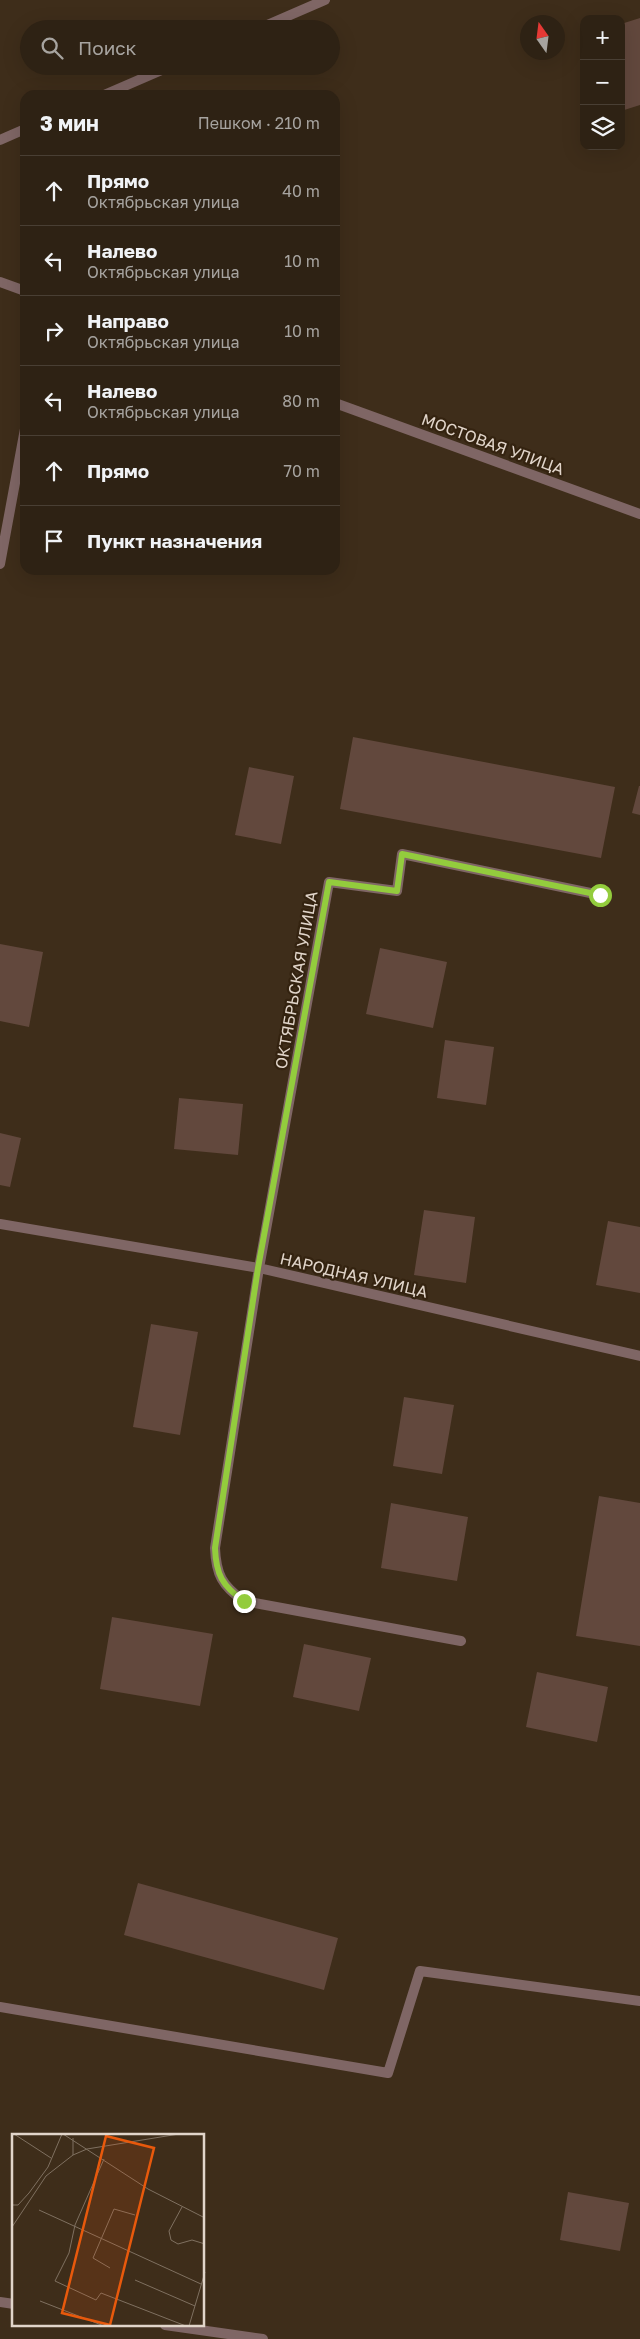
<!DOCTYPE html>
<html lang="ru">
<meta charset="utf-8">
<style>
:root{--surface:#2e2214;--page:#362a1d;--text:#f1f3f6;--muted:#a7a4a0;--line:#493f34}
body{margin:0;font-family:"Golos Text",sans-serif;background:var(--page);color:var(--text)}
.controls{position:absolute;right:15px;top:15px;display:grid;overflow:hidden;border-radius:10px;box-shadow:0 5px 20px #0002}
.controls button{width:45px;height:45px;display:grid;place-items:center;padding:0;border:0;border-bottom:1px solid var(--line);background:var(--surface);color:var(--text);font:25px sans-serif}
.compass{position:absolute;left:520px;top:15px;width:45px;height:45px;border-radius:50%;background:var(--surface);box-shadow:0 5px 20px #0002;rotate:346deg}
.stop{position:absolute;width:15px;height:15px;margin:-11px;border:4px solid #93cc3d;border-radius:50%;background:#fff}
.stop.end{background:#93cc3d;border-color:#fff;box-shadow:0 1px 5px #0008}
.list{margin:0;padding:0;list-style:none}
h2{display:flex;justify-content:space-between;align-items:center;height:65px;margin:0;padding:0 20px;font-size:21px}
h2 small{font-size:16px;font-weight:400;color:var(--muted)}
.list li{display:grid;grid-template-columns:32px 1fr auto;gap:15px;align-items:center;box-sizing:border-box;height:70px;padding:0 20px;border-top:1px solid var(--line)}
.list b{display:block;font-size:19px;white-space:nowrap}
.list p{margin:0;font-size:16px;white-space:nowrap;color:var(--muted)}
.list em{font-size:16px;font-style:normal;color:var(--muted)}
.icon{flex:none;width:28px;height:28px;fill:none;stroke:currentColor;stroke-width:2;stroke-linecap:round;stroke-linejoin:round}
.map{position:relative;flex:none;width:640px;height:2339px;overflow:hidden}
.search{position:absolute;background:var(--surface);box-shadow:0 5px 20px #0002;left:20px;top:20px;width:320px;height:55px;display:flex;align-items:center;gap:12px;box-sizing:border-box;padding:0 18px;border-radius:28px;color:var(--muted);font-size:19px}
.panel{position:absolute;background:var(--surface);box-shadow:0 5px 20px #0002;left:20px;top:90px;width:320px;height:485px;border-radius:15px}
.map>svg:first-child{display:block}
.building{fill:#62483d}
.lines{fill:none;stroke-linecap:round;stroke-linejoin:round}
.service{stroke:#7f6665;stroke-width:10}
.minor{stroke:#7f6665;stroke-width:10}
.tertiary{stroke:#7f6665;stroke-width:10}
.route{stroke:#93cc3d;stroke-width:6}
.labels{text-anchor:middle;stroke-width:4.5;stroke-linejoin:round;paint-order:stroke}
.street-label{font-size:16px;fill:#e1d5ca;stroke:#342310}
.inset-road{fill:none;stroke:#7f7060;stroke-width:1}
.view{fill:#e8590c;fill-opacity:0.15;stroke:#e8590c;stroke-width:2.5}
.inset-edge{fill:none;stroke:#e1d5ca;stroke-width:2.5}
</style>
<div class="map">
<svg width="640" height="2339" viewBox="0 0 640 2339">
<rect width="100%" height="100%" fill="#3e2d1a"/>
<path class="building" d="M640,18V105L621,111V24Z
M353,737L615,787L601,858L340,809Z
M249,767L294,776L281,844L235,835Z
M639,786H640V815L632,813Z
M0,944L43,952L29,1027L0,1021Z
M380,948L447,962L433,1028L366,1014Z
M445,1040L494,1047L486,1105L437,1098Z
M179,1098L243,1104L238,1155L174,1149Z
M0,1133L21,1138L10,1187L0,1185Z
M424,1210L475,1217L466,1283L414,1275Z
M608,1221L640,1227V1293L596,1285Z
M151,1324L198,1332L180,1435L133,1427Z
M404,1397L454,1405L442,1474L393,1466Z
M599,1496L640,1503V1646L576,1636Z
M391,1503L468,1517L457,1581L381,1568Z
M112,1617L213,1634L200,1706L100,1689Z
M304,1644L371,1658L359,1711L293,1697Z
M537,1672L608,1687L597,1742L526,1727Z
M138,1883L338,1938L324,1990L124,1935Z
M568,2192L629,2203L620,2251L560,2240Z"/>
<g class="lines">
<path class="service" d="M0,2007L388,2073L420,1971L640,2001
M0,2302L14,2304
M165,2325L263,2339"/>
<path class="minor" d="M0,282L25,291
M335,403L640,514
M0,564L25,429
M0,1224L259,1268L640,1356
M461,1641L244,1601C222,1586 216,1574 215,1548L259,1268L329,882L397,891L402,854L600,895"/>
<path class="tertiary" d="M258,29L325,0
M104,95L171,66
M0,140L25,129"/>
</g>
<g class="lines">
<path class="route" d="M244,1601C222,1586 216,1574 215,1548L258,1268L329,882L397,891L402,854L600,895"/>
</g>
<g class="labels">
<g class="street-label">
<text transform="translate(493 444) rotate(20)" y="6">МОСТОВАЯ УЛИЦА</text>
<text transform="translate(296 980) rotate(-80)" y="6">ОКТЯБРЬСКАЯ УЛИЦА</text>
<text transform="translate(354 1275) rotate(13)" y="6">НАРОДНАЯ УЛИЦА</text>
</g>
</g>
<g transform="translate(12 2134)">
<rect width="192" height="192" fill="#3e2d1a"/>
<path class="inset-road" d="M2,0L39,24M51,0L136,55L193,84M61,4V21M92,25L63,91L57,119L43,147L84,166L89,159L174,192M0,71H6L17,59L36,33L50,0M170,73L157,97L159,106L166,110L180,106L193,110M27,76L189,150M0,93L34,42L61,21L75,15L167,0M98,134L81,124L102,75L123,81M123,146L183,172M28,167L92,192M177,192L193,138"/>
<path class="view" d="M94,2L142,14L98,191L50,179Z"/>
<rect width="192" height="192" class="inset-edge"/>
</g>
</svg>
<div class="controls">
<button>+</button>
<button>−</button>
<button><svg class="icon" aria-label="layers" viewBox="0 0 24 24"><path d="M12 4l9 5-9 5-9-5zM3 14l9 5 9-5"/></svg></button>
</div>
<svg class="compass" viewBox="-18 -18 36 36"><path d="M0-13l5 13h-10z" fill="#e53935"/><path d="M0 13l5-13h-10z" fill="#a7a4a0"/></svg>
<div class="stop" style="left:600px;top:895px"></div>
<div class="stop end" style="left:244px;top:1601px"></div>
<div class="search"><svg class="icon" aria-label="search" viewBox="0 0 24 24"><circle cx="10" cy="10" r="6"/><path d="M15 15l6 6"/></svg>Поиск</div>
<section class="panel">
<h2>3 мин<small>Пешком · 210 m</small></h2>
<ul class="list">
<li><svg class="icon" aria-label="ahead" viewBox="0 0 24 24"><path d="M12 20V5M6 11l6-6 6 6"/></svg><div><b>Прямо</b><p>Октябрьская улица</p></div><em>40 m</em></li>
<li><svg class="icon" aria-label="left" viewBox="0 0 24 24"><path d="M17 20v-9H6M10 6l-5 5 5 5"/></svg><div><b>Налево</b><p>Октябрьская улица</p></div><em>10 m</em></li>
<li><svg class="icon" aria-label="right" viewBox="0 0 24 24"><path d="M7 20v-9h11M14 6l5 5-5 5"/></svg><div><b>Направо</b><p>Октябрьская улица</p></div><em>10 m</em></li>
<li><svg class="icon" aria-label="left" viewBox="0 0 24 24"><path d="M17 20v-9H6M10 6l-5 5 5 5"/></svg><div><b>Налево</b><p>Октябрьская улица</p></div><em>80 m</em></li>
<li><svg class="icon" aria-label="ahead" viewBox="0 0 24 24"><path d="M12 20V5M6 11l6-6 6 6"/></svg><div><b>Прямо</b></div><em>70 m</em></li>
<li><svg class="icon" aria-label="arrive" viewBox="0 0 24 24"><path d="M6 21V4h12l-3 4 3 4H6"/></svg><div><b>Пункт назначения</b></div></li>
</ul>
</section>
</div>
